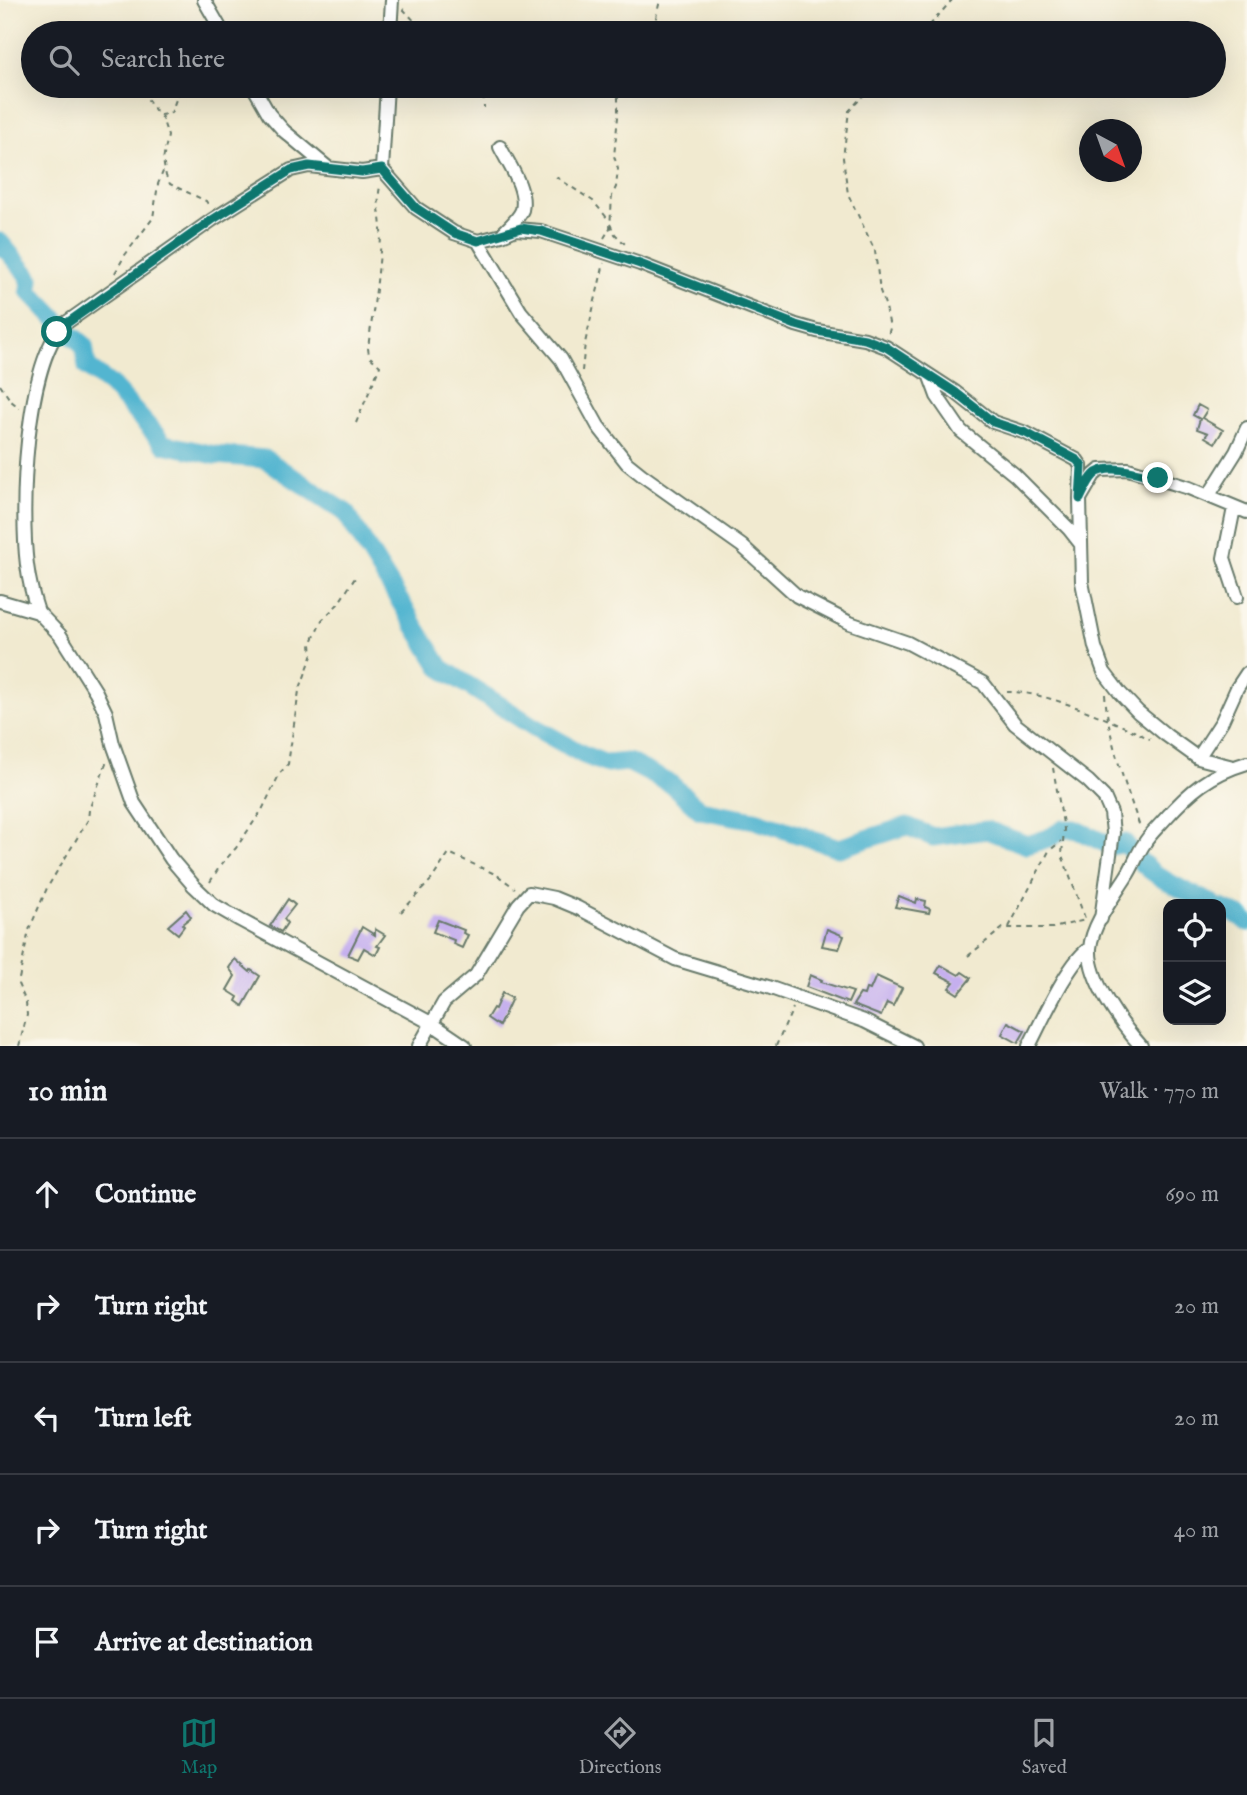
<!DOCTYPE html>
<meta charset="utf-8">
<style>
:root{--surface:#171b24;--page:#20242c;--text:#f1f3f6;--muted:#9ea1a6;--line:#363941;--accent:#0f766e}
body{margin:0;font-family:"IM FELL English",serif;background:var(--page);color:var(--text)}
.controls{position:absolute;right:21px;bottom:21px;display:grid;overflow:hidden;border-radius:14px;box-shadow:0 7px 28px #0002}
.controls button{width:63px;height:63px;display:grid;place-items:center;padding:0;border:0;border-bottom:2px solid var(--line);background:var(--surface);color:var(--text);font:35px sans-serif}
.compass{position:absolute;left:1079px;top:119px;width:63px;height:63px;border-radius:50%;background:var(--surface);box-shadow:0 7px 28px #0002;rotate:139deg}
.stop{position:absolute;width:21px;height:21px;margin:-16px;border:5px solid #0f766e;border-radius:50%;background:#fff}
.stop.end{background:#0f766e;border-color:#fff;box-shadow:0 2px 7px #0008}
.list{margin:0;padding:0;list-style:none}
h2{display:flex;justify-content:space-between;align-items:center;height:91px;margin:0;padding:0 28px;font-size:30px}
h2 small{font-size:23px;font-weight:400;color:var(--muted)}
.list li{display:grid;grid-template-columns:46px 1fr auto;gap:21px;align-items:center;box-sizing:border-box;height:112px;padding:0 28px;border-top:2px solid var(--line)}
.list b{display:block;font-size:26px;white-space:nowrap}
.list em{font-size:23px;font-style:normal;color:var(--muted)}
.icon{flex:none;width:38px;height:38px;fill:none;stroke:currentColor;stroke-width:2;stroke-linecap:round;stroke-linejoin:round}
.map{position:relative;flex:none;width:1247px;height:1046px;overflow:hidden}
.search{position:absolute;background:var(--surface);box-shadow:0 7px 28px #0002;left:21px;right:21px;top:21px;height:77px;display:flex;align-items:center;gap:18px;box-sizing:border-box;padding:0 24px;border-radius:38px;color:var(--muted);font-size:26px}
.sheet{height:651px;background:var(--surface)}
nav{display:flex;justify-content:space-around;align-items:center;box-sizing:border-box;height:98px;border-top:2px solid var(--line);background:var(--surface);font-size:19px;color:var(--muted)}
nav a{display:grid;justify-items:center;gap:4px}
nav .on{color:var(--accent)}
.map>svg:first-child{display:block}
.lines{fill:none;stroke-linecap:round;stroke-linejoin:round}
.river{stroke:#52b5d0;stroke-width:19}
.building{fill:#c5afee}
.minor-casing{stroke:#687a6b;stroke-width:16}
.path{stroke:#687a6b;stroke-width:2;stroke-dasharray:5 5;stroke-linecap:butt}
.minor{stroke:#fff;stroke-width:12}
.route{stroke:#0f766e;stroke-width:9}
</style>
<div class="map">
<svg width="1247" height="1046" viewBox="0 0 1247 1046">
<rect width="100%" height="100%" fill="#fbf7ec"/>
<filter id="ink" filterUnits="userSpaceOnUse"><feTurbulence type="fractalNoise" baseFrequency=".0143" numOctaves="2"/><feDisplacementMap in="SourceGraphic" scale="14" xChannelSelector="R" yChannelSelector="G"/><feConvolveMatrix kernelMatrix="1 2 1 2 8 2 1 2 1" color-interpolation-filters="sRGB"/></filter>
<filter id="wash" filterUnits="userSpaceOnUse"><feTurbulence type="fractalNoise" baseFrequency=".00686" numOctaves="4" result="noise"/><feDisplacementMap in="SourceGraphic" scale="28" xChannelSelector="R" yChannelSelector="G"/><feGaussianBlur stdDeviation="1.57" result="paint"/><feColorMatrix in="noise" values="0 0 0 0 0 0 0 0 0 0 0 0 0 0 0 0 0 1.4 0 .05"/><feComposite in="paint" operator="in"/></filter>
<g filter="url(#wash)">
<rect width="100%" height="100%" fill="#f1ead0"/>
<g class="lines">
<path class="river" d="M0,242L30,278L29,291L60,323
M64,329L84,345L87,367L111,385L164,444L215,455L265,459L345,512L441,668L534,727L584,755L607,764L628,762L671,784L700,810L755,820L839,848L907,826L933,837L987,830L1027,845L1049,838L1064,829H1075L1111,846L1125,843C1146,875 1180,889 1213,904
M1221,908L1240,916L1247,922"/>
</g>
<g id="blocks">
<path class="building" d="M1198,405L1207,410L1202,418L1223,430L1215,443L1205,437L1208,433L1197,429L1200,419L1193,415Z
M899,896L916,903L917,899L926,901L925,907L930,909L929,913L895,907Z
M288,899L295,905L284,919L287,923L281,932L270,926Z
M186,910L191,917L182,924L184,926L178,934L168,926Z
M438,920L464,930L463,933L468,935L462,948L453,944L454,940L433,932Z
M362,927L375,935V929L385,935L377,946L380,947L376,955L364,948L358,959L348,955Z
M827,929L844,936L839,949L822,946Z
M235,959L250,972L251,970L260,976L243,1006L236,1001L238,997L227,990L235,976L229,968Z
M941,965L959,975L962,972L971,978L958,994L949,988L954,982L936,973Z
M810,975L822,980L821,982L853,992L848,1003L806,987Z
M876,976L902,988L893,1006L887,1003L881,1016L853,1005L860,994L864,995L866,989L870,990Z
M502,993L512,998L499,1026L487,1018L493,1008L495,1009Z
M1008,1022L1025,1031L1018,1043L1002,1034Z"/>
</g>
</g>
<g filter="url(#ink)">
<use href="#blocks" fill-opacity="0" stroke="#687a6b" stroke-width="2"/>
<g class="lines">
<g class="minor-casing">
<path id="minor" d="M204,0L223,33
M390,33L392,0
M253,86L269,114L284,131L327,167
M387,86L382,169L416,208L454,233L478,241L521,312L561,359L598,426L627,463L642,475L742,546L797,596L850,623L908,643L983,683L1015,724L1088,781L1104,797L1111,813L1113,833L1101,919
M500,147C509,165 527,189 522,210C519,218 510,226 504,232
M478,241L502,235L516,229L541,231L640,264L796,325L817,331L865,339L886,347L955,392L993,422L1026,433L1077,460L1081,466L1080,499
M930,377L937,396L961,431L1015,475L1069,529L1080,543
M1209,495L1236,452L1247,428
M1234,508L1224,558L1237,597
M0,601L38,612L60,635L96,692L106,713L113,744L134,803L171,859L194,886L214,905L240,920L431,1023L465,1046
M38,612C33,597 29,581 27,565C20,509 25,368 63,325L212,220L291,170L309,166L362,172L382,169
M1198,758L1222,721L1237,688L1247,673
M1233,767L1198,758L1166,735L1138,712L1120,693L1104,672L1095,647L1082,582L1080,499L1094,475L1100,470L1128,469L1189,488L1247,512
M419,1046L444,1002L476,975L518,905L529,893L554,898L578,908L675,959L768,987L864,1021L914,1046
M1029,1046C1041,1023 1069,960 1090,948
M1141,1046C1121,1024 1088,980 1090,948C1092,925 1114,896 1126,877C1133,867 1137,854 1144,844C1149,835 1158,827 1165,819C1190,791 1210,774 1247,763"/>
</g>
<path class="path" d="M403,9L426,33
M643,33L655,22L660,0
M923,33L952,0
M483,86L484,108
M872,86L849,111L843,158L848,194L875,251L880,291L886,307L890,328L888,336
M142,91L157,113L161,115L171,113L181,86
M161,115L168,136L163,160L166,176L170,184L206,201L209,206
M556,177L593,201L608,219
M610,224L615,234L628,247
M604,238L610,228L612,196L616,187L618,169L614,156L618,117V86
M115,273L125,255L153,218L158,184L164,169
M582,371L585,343L604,263
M0,385L11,401L20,408
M356,423L380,366L369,356L368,348C373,311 379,274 381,237C382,220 376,203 380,187
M1007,692C1044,690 1116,722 1150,739
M1105,694C1108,739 1125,784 1140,827
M1053,768L1064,829L1062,855L1086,921
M210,882L220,866L236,848L262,810L280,773L288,764L299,691L312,656L311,644L322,620L338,604L355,578
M401,912L432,879L449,853L497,875L515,888
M1009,927L1049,851L1061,841
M968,956L1003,928H1053L1085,920
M19,1046L27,1015L26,1002L18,984L29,930L47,888L88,820L89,810L107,761
M776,1046L793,1008"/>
<use href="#minor" class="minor"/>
</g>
</g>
<g class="lines" filter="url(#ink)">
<path class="route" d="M57,332L63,326L212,220L291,170L309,166L362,172L382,169L416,208L454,233L478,241L521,228L541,231L640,264L796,325L817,331L865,339L886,347L955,392L993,422L1026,433L1077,460L1082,466L1080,499C1084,491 1088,481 1094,475C1107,462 1143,474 1158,478"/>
</g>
</svg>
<div class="controls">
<button><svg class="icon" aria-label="locate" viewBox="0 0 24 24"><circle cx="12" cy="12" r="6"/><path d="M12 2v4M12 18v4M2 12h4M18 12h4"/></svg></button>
<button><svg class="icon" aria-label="layers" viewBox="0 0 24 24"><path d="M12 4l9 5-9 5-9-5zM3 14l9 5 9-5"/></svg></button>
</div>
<svg class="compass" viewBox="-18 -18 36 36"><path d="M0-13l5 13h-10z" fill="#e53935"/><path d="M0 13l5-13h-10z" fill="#9ea1a6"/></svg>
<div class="stop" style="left:57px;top:332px"></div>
<div class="stop end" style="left:1158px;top:478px"></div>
<div class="search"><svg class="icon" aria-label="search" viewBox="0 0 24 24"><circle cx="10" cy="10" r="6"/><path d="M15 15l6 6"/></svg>Search here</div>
</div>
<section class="sheet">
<h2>10 min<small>Walk · 770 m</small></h2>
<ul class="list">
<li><svg class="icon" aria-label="ahead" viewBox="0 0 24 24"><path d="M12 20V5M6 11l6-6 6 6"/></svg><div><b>Continue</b></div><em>690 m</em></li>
<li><svg class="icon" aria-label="right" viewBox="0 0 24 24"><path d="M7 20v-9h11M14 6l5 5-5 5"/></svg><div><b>Turn right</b></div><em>20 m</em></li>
<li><svg class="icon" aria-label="left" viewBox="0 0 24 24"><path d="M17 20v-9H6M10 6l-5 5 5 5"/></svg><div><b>Turn left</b></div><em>20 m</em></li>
<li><svg class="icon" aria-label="right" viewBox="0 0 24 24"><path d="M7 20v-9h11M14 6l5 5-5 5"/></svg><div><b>Turn right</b></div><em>40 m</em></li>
<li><svg class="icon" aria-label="arrive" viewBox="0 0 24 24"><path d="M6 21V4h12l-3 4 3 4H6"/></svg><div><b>Arrive at destination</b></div></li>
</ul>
</section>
<nav>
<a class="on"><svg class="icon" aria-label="map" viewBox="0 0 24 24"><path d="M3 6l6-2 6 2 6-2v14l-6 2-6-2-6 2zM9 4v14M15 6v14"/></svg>Map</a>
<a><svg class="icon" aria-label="directions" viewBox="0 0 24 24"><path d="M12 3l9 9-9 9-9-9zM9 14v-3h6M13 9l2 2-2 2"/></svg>Directions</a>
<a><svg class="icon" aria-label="saved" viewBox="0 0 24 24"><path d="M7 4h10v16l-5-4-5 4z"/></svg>Saved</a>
</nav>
